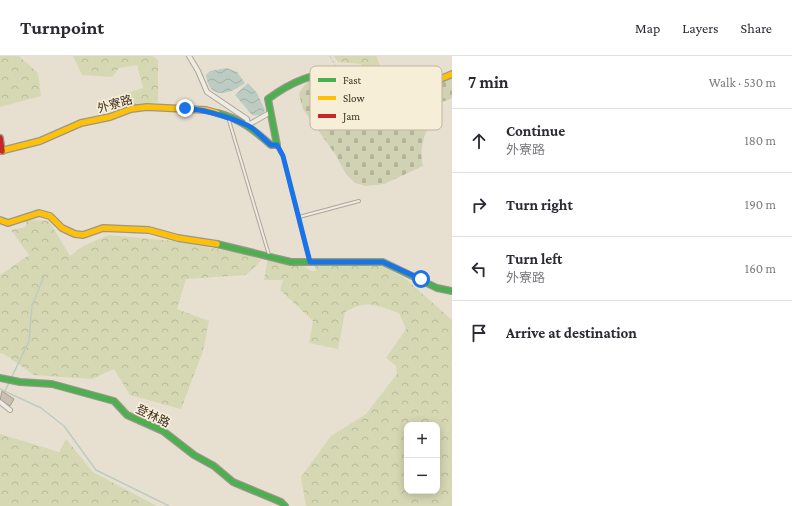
<!DOCTYPE html>
<meta charset="utf-8">
<style>
:root{--surface:#fff;--page:#f2f2f3;--text:#2b2b33;--muted:#7c7c81;--line:#e1e1e2}
body{margin:0;font-family:"Crimson Pro","Noto Sans TC",serif;background:var(--page);color:var(--text)}
.controls{position:absolute;right:12px;bottom:12px;display:grid;overflow:hidden;border-radius:8px;box-shadow:0 2px 10px #0003}
.controls button{width:36px;height:36px;display:grid;place-items:center;padding:0;border:0;border-bottom:1px solid var(--line);background:var(--surface);color:var(--text);font:20px sans-serif}
.stop{position:absolute;width:12px;height:12px;margin:-9px;border:3px solid #1a73e8;border-radius:50%;background:#fff}
.stop.end{background:#1a73e8;border-color:#fff;box-shadow:0 1px 4px #0008}
.list{margin:0;padding:0;list-style:none}
h2{display:flex;justify-content:space-between;align-items:center;height:52px;margin:0;padding:0 16px;font-size:17px}
h2 small{font-size:13px;font-weight:400;color:var(--muted)}
.list li{display:grid;grid-template-columns:26px 1fr auto;gap:12px;align-items:center;box-sizing:border-box;height:64px;padding:0 16px;border-top:1px solid var(--line)}
.list b{display:block;font-size:15px;white-space:nowrap}
.list p{margin:0;font-size:13px;white-space:nowrap;color:var(--muted)}
.list em{font-size:13px;font-style:normal;color:var(--muted)}
.icon{flex:none;width:22px;height:22px;fill:none;stroke:currentColor;stroke-width:2;stroke-linecap:round;stroke-linejoin:round}
.map{position:relative;flex:none;width:452px;height:450px;overflow:hidden}
header{display:flex;align-items:center;gap:24px;box-sizing:border-box;height:56px;padding:0 20px;background:var(--surface);border-bottom:1px solid var(--line)}
header strong{font-size:19px}
nav{display:flex;gap:22px;margin-inline-start:auto;font-size:14px}
main{display:flex}
aside{flex:1;background:var(--surface)}
.map>svg:first-child{display:block}
.forest{fill:url(#forest-crowns);fill-rule:evenodd}
.cemetery{fill:url(#cemetery-stones)}
.water{fill:url(#water-waves)}
.lines{fill:none;stroke-linecap:round;stroke-linejoin:round}
.stream{stroke:#bcccc2;stroke-width:1.5}
.building{fill:#cbbfb2;stroke:#a89c90}
.lane-casing{stroke:#ada599;stroke-width:4}
.street-casing{stroke:#ada599;stroke-width:6}
.fast-casing{stroke:#9c958a;stroke-width:8}
.slow-casing{stroke:#9c958a;stroke-width:8}
.jam-casing{stroke:#9c958a;stroke-width:8}
.path{stroke:#c8c2b9;stroke-width:1;stroke-dasharray:3 2;stroke-linecap:butt}
.lane{stroke:#efebe3;stroke-width:2}
.street{stroke:#efebe3;stroke-width:4}
.fast{stroke:#4caf50;stroke-width:5.5}
.slow{stroke:#ffc107;stroke-width:5.5}
.jam{stroke:#c62828;stroke-width:5.5}
.route{stroke:#1a73e8;stroke-width:5}
.labels{text-anchor:middle;stroke-width:3.5;stroke-linejoin:round;paint-order:stroke}
.street-label{font-size:12px;fill:#3d2e20;stroke:#f7eed8}
.key{fill:#f7eed8;stroke:#bfb4a1;stroke-width:1}
.key-label{font-size:11px;fill:#3d2e20}
</style>
<header>
<strong>Turnpoint</strong>
<nav><a>Map</a><a>Layers</a><a>Share</a></nav>
</header>
<main>
<div class="map">
<svg width="452" height="450" viewBox="0 0 452 450">
<defs>
<pattern id="forest-crowns" width="20" height="18" patternUnits="userSpaceOnUse"><rect width="20" height="18" fill="#d6d7b3"/><path d="M2 6a3 3 0 1 1 6 0M12 15a3 3 0 1 1 6 0" fill="none" stroke="#b9b99a"/></pattern>
<pattern id="cemetery-stones" width="16" height="16" patternUnits="userSpaceOnUse"><rect width="16" height="16" fill="#d1d1b3"/><path d="M2 7V4a2 2 0 0 1 4 0v3zM10 15v-3a2 2 0 0 1 4 0v3z" fill="#b4b49a"/></pattern>
<pattern id="water-waves" width="16" height="10" patternUnits="userSpaceOnUse"><rect width="16" height="10" fill="#bcccc2"/><path d="M0 5q4-4 8 0t8 0" fill="none" stroke="#a2b0a6"/></pattern>
</defs>
<rect width="100%" height="100%" fill="#e7e0d1"/>
<path class="forest" d="M0,0H19L38,17L41,40L0,51Z
M73,0H153L158,4V46L121,51L120,39L143,32L137,9L119,12L112,21L82,19Z
M334,0H376L383,17L362,14L361,8L338,6Z
M26,163L49,165L70,200L83,190L109,179L174,185L244,198L262,204L246,219L186,223L177,253L209,265L203,295L181,353L130,339L114,313L92,323L34,319L4,298L0,297V219L29,199L11,174L26,171Z
M268,202L301,208L311,215H316L314,208L378,207L407,224L452,264V450H306L301,421L331,380L366,358L397,318L396,310L386,302L406,273L399,257C376,249 367,243 345,256L338,293L309,287L313,265L280,234L283,224H264ZM407,369H437V435H407Z
M0,378L59,396L66,383L93,416L157,450H0Z"/>
<path class="cemetery" d="M345,17L393,29L435,25L452,21V42C444,47 434,45 427,52L430,68C423,79 419,98 423,110L384,128L366,130L355,127L346,118L335,98L303,53L299,38C309,18 325,19 345,17Z"/>
<path class="water" d="M227,12L237,16L245,27C231,38 209,45 206,19L210,15Z
M248,27L257,37L265,54C263,59 258,60 252,59L235,39Z"/>
<g class="lines">
<path class="stream" d="M0,333L41,352L64,370L96,414L169,450
M5,335L29,285L32,250L44,220"/>
</g>
<path class="building" d="M2,335L14,343L10,350L0,344Z"/>
<g class="lines">
<g class="lane-casing">
<path id="lane" d="M228,61L269,199
M278,90L283,100L309,205
M299,161L359,145"/>
</g>
<g class="street-casing">
<path id="street" d="M189,0L198,15L207,36L247,63L248,69L271,56
M0,346L10,354"/>
</g>
<g class="fast-casing">
<path id="fast" d="M217,57C239,62 254,74 271,89H277L268,43C291,26 317,14 346,17
M217,188L291,206H383L437,232L452,235
M0,322L20,326L52,328L114,345L127,359L163,375L194,399L214,410L233,426L281,446L285,450"/>
</g>
<g class="slow-casing">
<path id="slow" d="M346,17C391,20 406,40 452,18
M0,95L40,85L81,67L110,61L131,53L147,51L206,54L217,57
M0,164L8,167L39,157L50,160L62,172L75,178L83,179L103,172L149,174L178,182L217,188"/>
</g>
<g class="jam-casing">
<path id="jam" d="M0,82L2,95"/>
</g>
<path class="path" d="M330,0L336,11"/>
<use href="#lane" class="lane"/>
<use href="#street" class="street"/>
<use href="#fast" class="fast"/>
<use href="#slow" class="slow"/>
<use href="#jam" class="jam"/>
</g>
<g class="lines">
<path class="route" d="M185,52C208,54 226,60 247,69C256,73 263,83 271,89H277L283,100L310,206H383L421,223"/>
</g>
<g class="labels">
<g class="street-label">
<text transform="translate(115 48) rotate(-16)" y="4">外寮路</text>
<text transform="translate(153 360) rotate(26)" y="4">登林路</text>
</g>
</g>
<rect x="310" y="10" width="132" height="64" rx="6" class="key"/>
<rect x="318" y="22" width="18" height="4" fill="#4caf50"/>
<rect x="318" y="40" width="18" height="4" fill="#ffc107"/>
<rect x="318" y="58" width="18" height="4" fill="#c62828"/>
<g class="key-label">
<text x="343" y="28">Fast</text>
<text x="343" y="46">Slow</text>
<text x="343" y="64">Jam</text>
</g>
</svg>
<div class="controls">
<button>+</button>
<button>−</button>
</div>
<div class="stop" style="left:421px;top:223px"></div>
<div class="stop end" style="left:185px;top:52px"></div>
</div>
<aside>
<h2>7 min<small>Walk · 530 m</small></h2>
<ul class="list">
<li><svg class="icon" aria-label="ahead" viewBox="0 0 24 24"><path d="M12 20V5M6 11l6-6 6 6"/></svg><div><b>Continue</b><p>外寮路</p></div><em>180 m</em></li>
<li><svg class="icon" aria-label="right" viewBox="0 0 24 24"><path d="M7 20v-9h11M14 6l5 5-5 5"/></svg><div><b>Turn right</b></div><em>190 m</em></li>
<li><svg class="icon" aria-label="left" viewBox="0 0 24 24"><path d="M17 20v-9H6M10 6l-5 5 5 5"/></svg><div><b>Turn left</b><p>外寮路</p></div><em>160 m</em></li>
<li><svg class="icon" aria-label="arrive" viewBox="0 0 24 24"><path d="M6 21V4h12l-3 4 3 4H6"/></svg><div><b>Arrive at destination</b></div></li>
</ul>
</aside>
</main>
